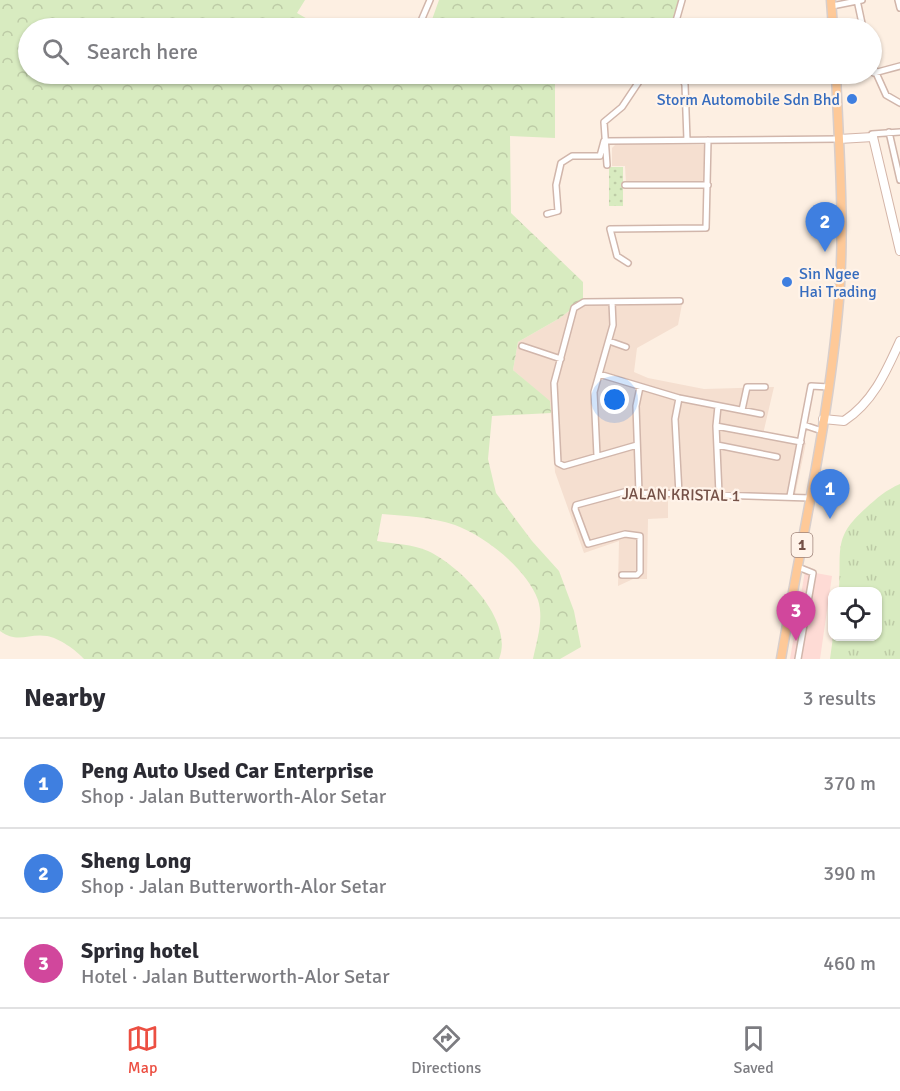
<!DOCTYPE html>
<meta charset="utf-8">
<style>
:root{--surface:#fff;--page:#f7f7f7;--text:#2b2b33;--muted:#7c7c81;--line:#e1e1e2;--accent:#ec4f42}
body{margin:0;font-family:Signika,sans-serif;background:var(--page);color:var(--text)}
.controls{position:absolute;right:18px;bottom:18px;display:grid;overflow:hidden;border-radius:12px;box-shadow:0 2px 4px #0004}
.controls button{width:54px;height:54px;display:grid;place-items:center;padding:0;border:0;border-bottom:2px solid var(--line);background:var(--surface);color:var(--text);font:30px sans-serif}
.you{position:absolute;left:615px;top:400px;width:21px;height:21px;margin:-15px;border:4px solid #fff;border-radius:50%;background:#1a73e8;box-shadow:0 0 0 9px #1a73e833}
.badge{display:grid;place-items:center;width:39px;height:39px;border-radius:50%;background:var(--accent);color:#fff;font-size:20px;font-weight:700}
.pin{position:absolute;translate:-50% -50px;filter:drop-shadow(0 2px 3px #0008)}
.pin::after{content:'';position:absolute;top:32px;width:21px;height:18px;background:inherit;clip-path:polygon(0 0,100% 0,50% 100%)}
.list{margin:0;padding:0;list-style:none}
h2{display:flex;justify-content:space-between;align-items:center;height:78px;margin:0;padding:0 24px;font-size:26px}
h2 small{font-size:20px;font-weight:400;color:var(--muted)}
.list li{display:grid;grid-template-columns:39px 1fr auto;gap:18px;align-items:center;box-sizing:border-box;height:90px;padding:0 24px;border-top:2px solid var(--line)}
.list b{display:block;font-size:22px;white-space:nowrap}
.list p{margin:0;font-size:20px;white-space:nowrap;color:var(--muted)}
.list em{font-size:20px;font-style:normal;color:var(--muted)}
.icon{flex:none;width:33px;height:33px;fill:none;stroke:currentColor;stroke-width:2;stroke-linecap:round;stroke-linejoin:round}
.map{position:relative;flex:none;width:900px;height:659px;overflow:hidden}
.search{position:absolute;background:var(--surface);box-shadow:0 2px 4px #0004;left:18px;right:18px;top:18px;height:66px;display:flex;align-items:center;gap:15px;box-sizing:border-box;padding:0 21px;border-radius:33px;color:var(--muted);font-size:22px}
.sheet{height:348px;background:var(--surface)}
nav{display:flex;justify-content:space-around;align-items:center;box-sizing:border-box;height:84px;border-top:2px solid var(--line);background:var(--surface);font-size:16px;color:var(--muted)}
nav a{display:grid;justify-items:center;gap:3px}
nav .on{color:var(--accent)}
.map>svg:first-child{display:block}
.residential{fill:#f5dfd0}
.commercial{fill:#fedbd5}
.grass{fill:url(#grass-tufts)}
.forest{fill:url(#forest-crowns)}
.park{fill:url(#park-dots)}
.lines{fill:none;stroke-linecap:round;stroke-linejoin:round}
.street-casing{stroke:#d1b6ab;stroke-width:8}
.secondary-casing{stroke:#d4b5a8;stroke-width:10}
.primary-casing{stroke:#d8cecb;stroke-width:11}
.street{stroke:#fff;stroke-width:5}
.secondary{stroke:#fff;stroke-width:8}
.primary{stroke:#fec998;stroke-width:8}
.shop-dot{fill:#3f7fe0;stroke:#fff3e9;stroke-width:2}
.labels{text-anchor:middle;stroke-width:4.5;stroke-linejoin:round;paint-order:stroke}
.shield{fill:#fff3e9;stroke:#9e8278;stroke-width:1.5}
.shield-label{font-size:15px;font-weight:bold;fill:#755147}
.shop-label{font-size:16px;fill:#366cbe;stroke:#fff3e9;text-anchor:end}
.street-label{font-size:16px;fill:#755147;stroke:#fff3e9}
</style>
<div class="map">
<svg width="900" height="659" viewBox="0 0 900 659">
<defs>
<pattern id="grass-tufts" width="24" height="20" patternUnits="userSpaceOnUse" patternTransform="scale(1.5)"><rect width="24" height="20" fill="#d8ebc0"/><path d="M3 7l-1-3M5 7V3M7 7l1-3M15 17l-1-3M17 17v-4M19 17l1-3" fill="none" stroke="#bdcba6"/></pattern>
<pattern id="forest-crowns" width="20" height="18" patternUnits="userSpaceOnUse" patternTransform="scale(1.5)"><rect width="20" height="18" fill="#d8ebc0"/><path d="M2 6a3 3 0 1 1 6 0M12 15a3 3 0 1 1 6 0" fill="none" stroke="#bdcba6"/></pattern>
<pattern id="park-dots" width="8" height="8" patternUnits="userSpaceOnUse" patternTransform="scale(1.5)"><rect width="8" height="8" fill="#d8ebc0"/><path d="M2 2h.1M6 6h.1" fill="none" stroke="#bdcba6" stroke-width="1.8" stroke-linecap="round"/></pattern>
</defs>
<rect width="100%" height="100%" fill="#fdefe2"/>
<path class="residential" d="M616,144L705,145V183L626,184L625,166H612V148Z
M612,298L683,299L678,325L637,348L634,372L648,378L704,389L774,387L763,434L806,443L794,500L668,499V518L648,519L647,579H633L618,586L619,541L584,553L555,472L550,402L513,370L518,342L560,318L583,300Z"/>
<path class="commercial" d="M805,571L832,576L820,659H790Z"/>
<path class="grass" d="M900,484V659H830L833,637L878,636V592L839,591C842,550 832,538 866,508C877,498 886,490 900,484Z"/>
<path class="forest" d="M0,0H305L297,13L323,28H28V74H400L414,82L416,74H555V138L510,136L511,213L583,282V300L560,318L518,342L513,370L550,401L551,413L492,416L488,459L496,493L532,541L559,571L574,611L581,647L560,659H533C537,640 544,619 538,600C527,569 485,536 455,525C431,517 406,516 382,514L377,541C393,544 413,544 428,551C460,566 515,620 499,659H84C76,650 59,638 47,636C28,633 18,644 0,631Z
M439,0H679V4L671,28H429Z"/>
<path class="park" d="M609,167H623V206H609Z"/>
<g class="lines">
<g class="street-casing">
<path id="street" d="M857,0L863,28
M898,0L900,8
M832,6L862,0
M418,28L430,0
M674,28L682,0
M872,64L886,95L900,103
M874,73L900,66
M681,74L685,85L687,140
M889,132L900,180
M872,134L900,132
M607,141L839,139
M607,165L604,122L622,107L644,74
M625,185H708
M547,214L558,211L556,185L561,163L572,156H600L604,141
M628,263L617,256L610,229L706,228L708,140
M609,341L626,347
M522,346L561,359
M599,374L679,398L761,414
M679,398L675,419L679,494
M718,406L716,426L719,494
M742,410L747,387H765
M804,425L822,431
M716,426L801,442
M637,445L564,466L558,463L554,383L574,308L584,302L680,301
M717,445L777,457
M597,456L594,392L613,325L612,302
M639,493L636,406L640,387
M790,496L811,386L829,387
M622,575H637L640,572V536L625,534L588,544L575,509L576,505L624,492L810,498
M798,659L813,573L798,567"/>
</g>
<g class="secondary-casing">
<path id="secondary" d="M839,139L873,137L900,251
M823,419L844,421C873,402 886,372 900,341"/>
</g>
<g class="primary-casing">
<path id="primary" d="M831,0L833,28
M781,659C801,540 829,421 839,300C845,225 839,149 836,74"/>
</g>
<use href="#street" class="street"/>
<use href="#secondary" class="secondary"/>
<use href="#primary" class="primary"/>
</g>
<g class="shop-dot">
<circle cx="852" cy="99" r="6"/>
<circle cx="787" cy="282" r="6"/>
</g>
<g class="labels">
<rect class="shield" x="791.5" y="533" width="21" height="24" rx="4.5"/>
<g class="shield-label">
<text x="802" y="550">1</text>
</g>
<g class="shop-label">
<text x="840" y="105">Storm Automobile Sdn Bhd</text>
<text x="799" y="279" text-anchor="start">Sin Ngee<tspan x="799" dy="18">Hai Trading</tspan></text>
</g>
<g class="street-label">
<text transform="translate(681 494) rotate(1)" y="6">JALAN KRISTAL 1</text>
</g>
</g>
</svg>
<div class="controls">
<button><svg class="icon" aria-label="locate" viewBox="0 0 24 24"><circle cx="12" cy="12" r="6"/><path d="M12 2v4M12 18v4M2 12h4M18 12h4"/></svg></button>
</div>
<div class="you"></div>
<div class="pin badge" style="left:830px;top:519px;background:#3f7fe0">1</div>
<div class="pin badge" style="left:825px;top:252px;background:#3f7fe0">2</div>
<div class="pin badge" style="left:796px;top:641px;background:#d1479c">3</div>
<div class="search"><svg class="icon" aria-label="search" viewBox="0 0 24 24"><circle cx="10" cy="10" r="6"/><path d="M15 15l6 6"/></svg>Search here</div>
</div>
<section class="sheet">
<h2>Nearby<small>3 results</small></h2>
<ul class="list">
<li><span class="badge" style="background:#3f7fe0">1</span><div><b>Peng Auto Used Car Enterprise</b><p>Shop · Jalan Butterworth-Alor Setar</p></div><em>370 m</em></li>
<li><span class="badge" style="background:#3f7fe0">2</span><div><b>Sheng Long</b><p>Shop · Jalan Butterworth-Alor Setar</p></div><em>390 m</em></li>
<li><span class="badge" style="background:#d1479c">3</span><div><b>Spring hotel</b><p>Hotel · Jalan Butterworth-Alor Setar</p></div><em>460 m</em></li>
</ul>
</section>
<nav>
<a class="on"><svg class="icon" aria-label="map" viewBox="0 0 24 24"><path d="M3 6l6-2 6 2 6-2v14l-6 2-6-2-6 2zM9 4v14M15 6v14"/></svg>Map</a>
<a><svg class="icon" aria-label="directions" viewBox="0 0 24 24"><path d="M12 3l9 9-9 9-9-9zM9 14v-3h6M13 9l2 2-2 2"/></svg>Directions</a>
<a><svg class="icon" aria-label="saved" viewBox="0 0 24 24"><path d="M7 4h10v16l-5-4-5 4z"/></svg>Saved</a>
</nav>
